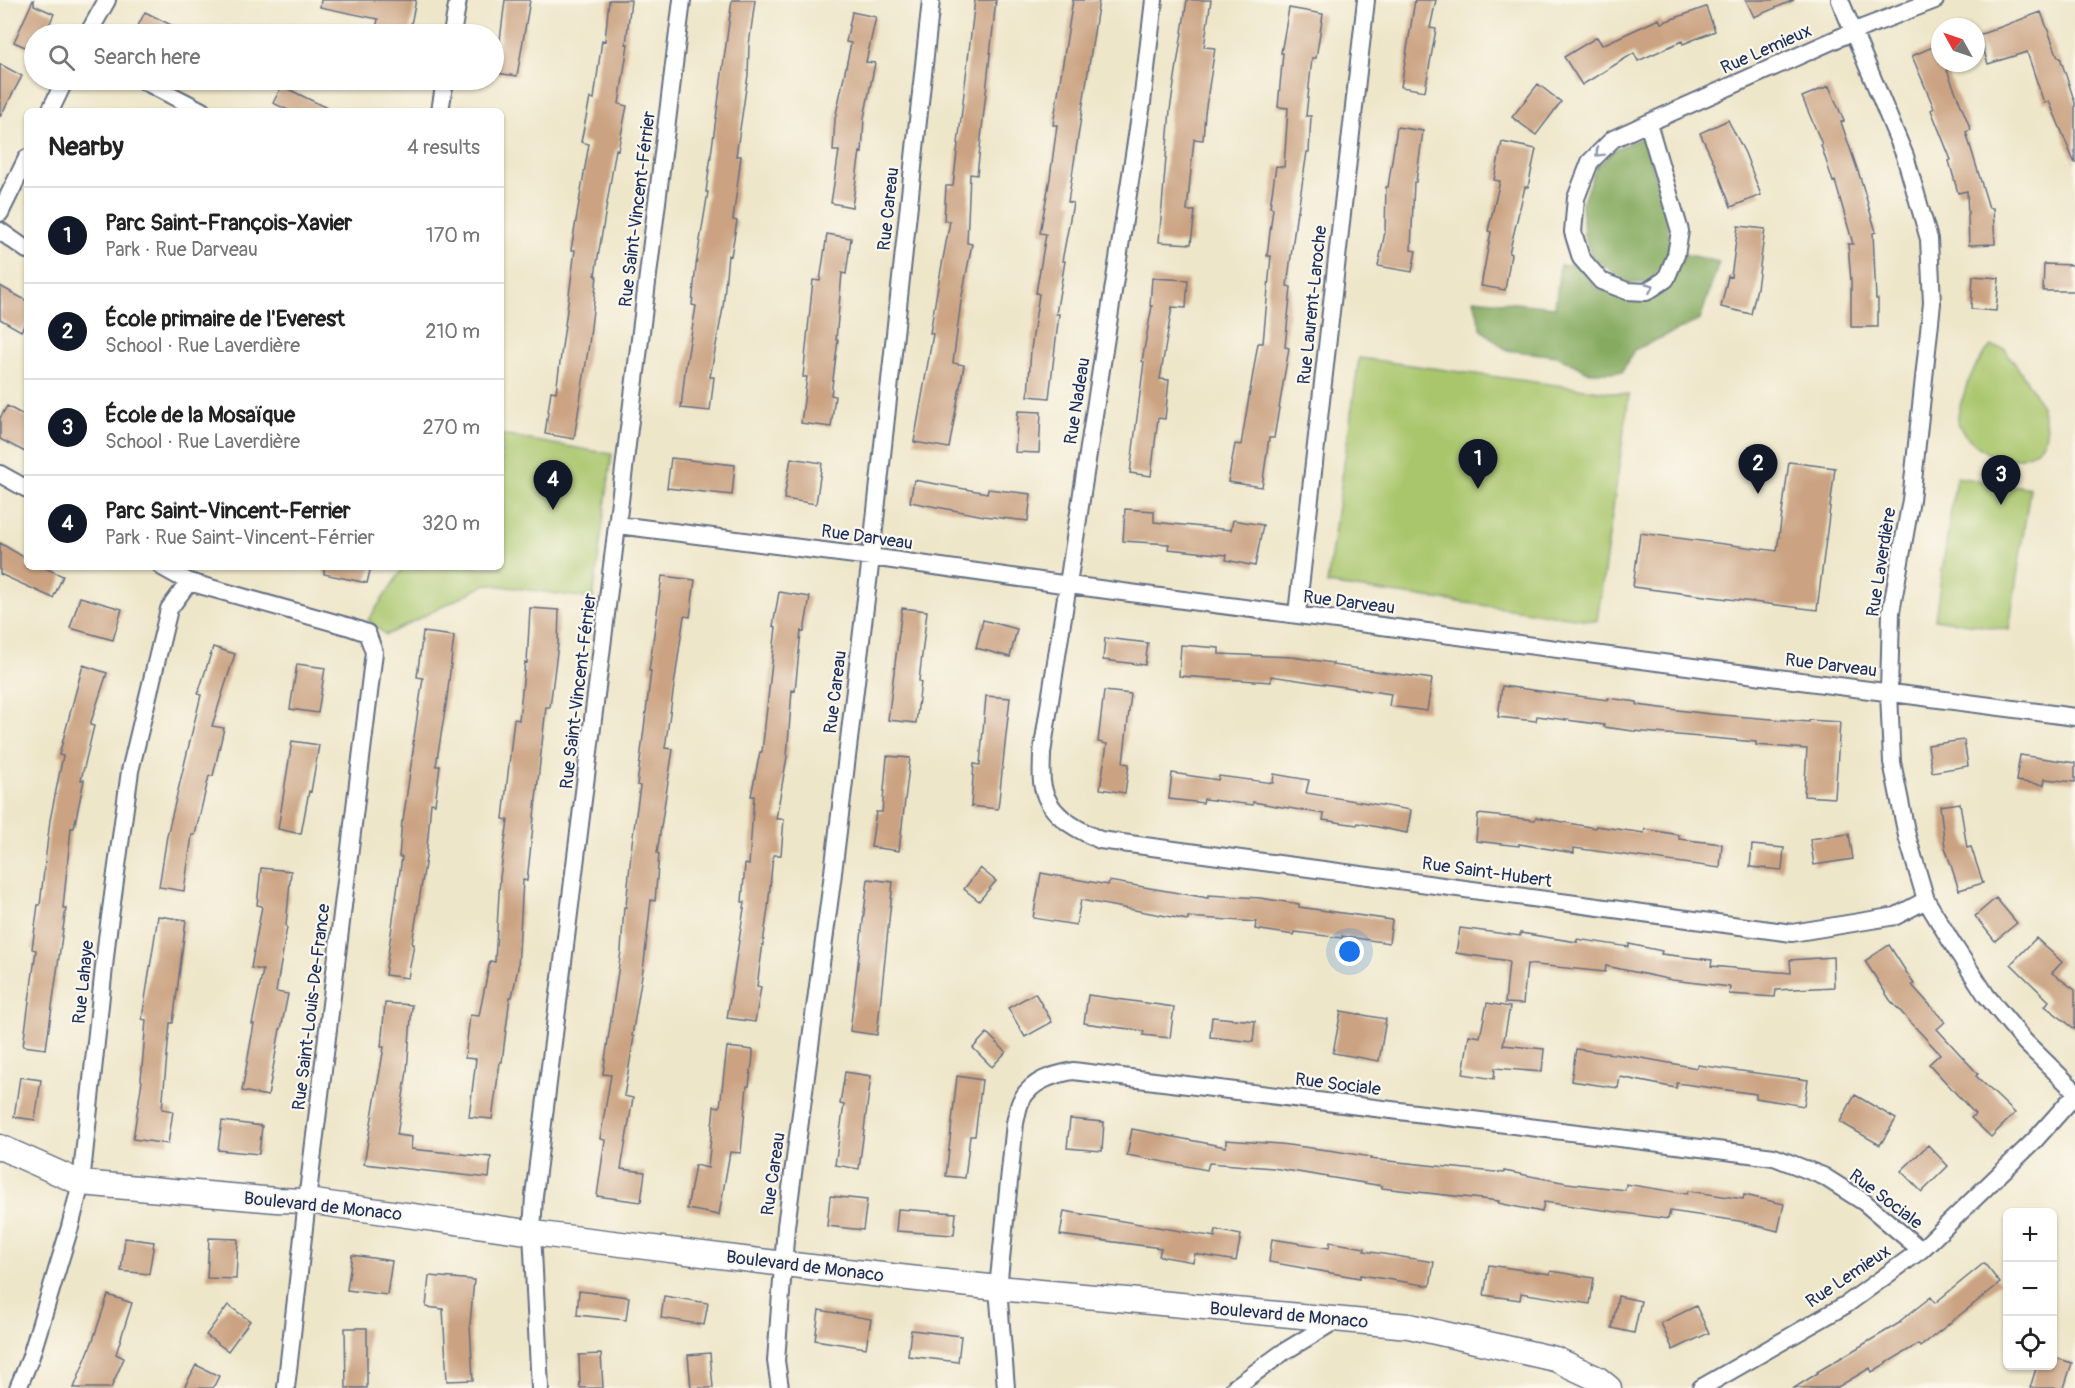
<!DOCTYPE html>
<meta charset="utf-8">
<style>
:root{--surface:#fff;--page:#f2f2f2;--text:#222;--muted:#767676;--line:#e0e0e0;--accent:#111827}
body{margin:0;font-family:Pangolin,sans-serif;background:var(--page);color:var(--text)}
.controls{position:absolute;right:18px;bottom:18px;display:grid;overflow:hidden;border-radius:9px;box-shadow:0 2px 4px #0004}
.controls button{width:54px;height:54px;display:grid;place-items:center;padding:0;border:0;border-bottom:2px solid var(--line);background:var(--surface);color:var(--text);font:30px sans-serif}
.compass{position:absolute;left:1931px;top:18px;width:54px;height:54px;border-radius:50%;background:var(--surface);box-shadow:0 2px 4px #0004;rotate:310deg}
.you{position:absolute;left:1350px;top:952px;width:21px;height:21px;margin:-15px;border:4px solid #fff;border-radius:50%;background:#1a73e8;box-shadow:0 0 0 9px #1a73e833}
.badge{display:grid;place-items:center;width:39px;height:39px;border-radius:50%;background:var(--accent);color:#fff;font-size:20px;font-weight:700}
.pin{position:absolute;translate:-50% -50px;filter:drop-shadow(0 2px 3px #0008)}
.pin::after{content:'';position:absolute;top:32px;width:21px;height:18px;background:inherit;clip-path:polygon(0 0,100% 0,50% 100%)}
.list{margin:0;padding:0;list-style:none}
h2{display:flex;justify-content:space-between;align-items:center;height:78px;margin:0;padding:0 24px;font-size:26px}
h2 small{font-size:20px;font-weight:400;color:var(--muted)}
.list li{display:grid;grid-template-columns:39px 1fr auto;gap:18px;align-items:center;box-sizing:border-box;height:96px;padding:0 24px;border-top:2px solid var(--line)}
.list b{display:block;font-size:22px;white-space:nowrap}
.list p{margin:0;font-size:20px;white-space:nowrap;color:var(--muted)}
.list em{font-size:20px;font-style:normal;color:var(--muted)}
.icon{flex:none;width:33px;height:33px;fill:none;stroke:currentColor;stroke-width:2;stroke-linecap:round;stroke-linejoin:round}
.map{position:relative;flex:none;width:2075px;height:1388px;overflow:hidden}
.search{position:absolute;background:var(--surface);box-shadow:0 2px 4px #0004;left:24px;top:24px;width:480px;height:66px;display:flex;align-items:center;gap:15px;box-sizing:border-box;padding:0 21px;border-radius:33px;color:var(--muted);font-size:22px}
.panel{position:absolute;background:var(--surface);box-shadow:0 2px 4px #0004;left:24px;top:108px;width:480px;height:462px;border-radius:9px}
.map>svg:first-child{display:block}
.green{fill:#a9c66c;stroke:#627a65;stroke-width:1.5}
.forest{fill:#86ab60;stroke:#506d5f;stroke-width:1.5}
.building{fill:#cba382}
.lines{fill:none;stroke-linecap:round;stroke-linejoin:round}
.street-casing{stroke:#656f83;stroke-width:20}
.secondary-casing{stroke:#656f83;stroke-width:27}
.street{stroke:#fff;stroke-width:16}
.secondary{stroke:#fff;stroke-width:24}
.oneway{stroke:#8d97ae}
.labels{text-anchor:middle;stroke-width:4.5;stroke-linejoin:round;paint-order:stroke}
.street-label{font-size:18px;fill:#1b2f5e;stroke:#fbf7ec}
</style>
<div class="map">
<svg width="2075" height="1388" viewBox="0 0 2075 1388">
<rect width="100%" height="100%" fill="#fbf7ec"/>
<filter id="ink" filterUnits="userSpaceOnUse"><feTurbulence type="fractalNoise" baseFrequency=".0167" numOctaves="2"/><feDisplacementMap in="SourceGraphic" scale="12" xChannelSelector="R" yChannelSelector="G"/><feConvolveMatrix kernelMatrix="1 2 1 2 8 2 1 2 1" color-interpolation-filters="sRGB"/></filter>
<filter id="wash" filterUnits="userSpaceOnUse"><feTurbulence type="fractalNoise" baseFrequency=".008" numOctaves="4" result="noise"/><feDisplacementMap in="SourceGraphic" scale="24" xChannelSelector="R" yChannelSelector="G"/><feGaussianBlur stdDeviation="1.35" result="paint"/><feColorMatrix in="noise" values="0 0 0 0 0 0 0 0 0 0 0 0 0 0 0 0 0 1.4 0 .05"/><feComposite in="paint" operator="in"/></filter>
<g filter="url(#wash)">
<rect width="100%" height="100%" fill="#eee6c9"/>
<path class="green" d="M1991,346L2005,349C2020,373 2045,399 2046,430C2047,453 2015,463 1997,457C1985,454 1959,434 1958,421C1957,412 1961,402 1964,394C1970,375 1977,361 1991,346Z
M1359,358L1629,395L1597,621L1327,584Z
M501,435L612,454L593,599L487,584L386,635L368,620L404,567H501Z
M1956,477L2030,488L2009,630L1935,619Z"/>
<path class="forest" d="M1644,137C1651,163 1674,228 1668,251C1665,263 1656,274 1649,283H1629L1592,257L1584,236L1582,203L1596,167L1617,148Z
M1684,254L1719,262L1700,320L1634,350L1622,372H1588L1557,356L1506,350L1481,329L1474,299L1555,307L1560,265L1577,264L1596,288L1645,301C1671,287 1674,282 1684,254Z"/>
<g id="blocks">
<path class="building" d="M33,0H34V5L54,14L45,34H34V51L14,42Z
M321,0H416L409,34H375L378,19L320,7Z
M505,0H530L517,76L496,73Z
M609,0H631L626,44H628L619,104L627,106L618,150L616,149L595,275L597,276L589,344L574,439L545,434L551,391L556,392L575,250H571L589,144L581,142L590,98L594,99L602,40L605,41Z
M732,0H755L749,45L748,75L736,156H741L733,220L737,221L731,256L728,255L723,308L710,377H714L710,411L681,408L685,371L696,306L692,305L696,265L708,192H706Z
M975,0H996L977,175L970,174L967,243L972,244L961,301L953,363L964,365L949,448L914,442L933,334L930,333L936,297L950,221L944,220L946,186H953Z
M1073,0H1099L1068,202L1073,203L1062,261H1065L1056,314H1059L1049,398L1028,396L1031,349L1039,294L1036,293L1046,234L1040,233L1050,178L1057,125H1053Z
M1187,0H1211L1204,47L1215,48L1205,113L1203,140L1194,139L1187,211H1195L1191,244L1159,242L1170,110Z
M1415,0H1436L1430,28L1436,29L1425,91L1401,87Z
M1746,0H1794L1754,17Z
M1706,7L1715,31L1683,44L1682,41L1638,61L1634,53L1582,85L1564,57L1597,37L1602,45L1659,19L1661,23Z
M1289,8L1323,14L1316,58H1312L1306,116H1311L1309,152H1307L1298,211H1297L1287,286L1291,287L1285,347L1289,348L1274,438H1269L1262,487L1228,482L1235,444L1241,445L1258,343H1263L1271,256H1267L1273,208L1270,207L1276,166L1284,167L1288,108L1278,107L1283,53H1281Z
M145,12L189,34H134Z
M852,12L876,17L866,62L875,63L864,118L862,153L860,152L852,207L831,203L839,151H833L835,119L851,43L846,42Z
M2041,12L2058,57H2060L2075,103V164L2049,101L2044,103L2027,52L1988,64L1979,35Z
M1937,45L1940,53V63H1944L1971,130L1966,132L1989,208H1993L1995,244L1969,245L1967,191L1958,193L1949,161L1951,160L1931,110L1934,108L1912,56Z
M0,64L22,76L0,117Z
M1538,84L1561,102L1536,135L1512,117Z
M282,86L333,111H290L273,103Z
M1829,86L1844,121L1841,122L1861,180L1876,232L1873,233L1876,299H1878V327H1851V281L1848,244H1853L1835,181L1833,182L1821,145L1822,144L1802,97Z
M1728,120L1745,153L1761,195L1731,207L1715,165L1700,133Z
M1397,127L1423,131L1416,182H1414L1411,250L1416,251L1412,272L1378,266L1385,232L1386,187H1388Z
M1502,142L1536,149L1528,187H1525L1509,253L1511,254L1505,290L1481,286L1491,232L1488,231L1500,181L1494,180Z
M1738,226L1765,229L1757,288L1751,314L1721,307L1728,276L1731,277Z
M827,234L851,238L846,274L842,273L836,340H838L831,395L835,396L831,427L801,423L807,377H803L813,280L820,281Z
M2044,264L2075,265V291H2043Z
M1973,276L1999,278L1996,311L1971,309Z
M1152,278L1188,280L1186,308L1172,307L1160,379L1169,380L1165,419L1158,418L1151,476L1130,473L1144,362L1142,361L1152,306H1150Z
M0,286L27,301V321L21,331L0,319Z
M7,406L27,417V453L0,439V418Z
M1018,411L1041,412L1039,453L1015,452Z
M671,458L735,465L732,495L667,488Z
M791,458L822,463L816,504L784,499Z
M1789,462L1835,468L1817,610L1633,587L1640,533L1777,551Z
M914,480L987,493L988,489L1031,494L1028,521L984,516L910,502Z
M1125,509L1154,511V522L1231,530L1233,520L1263,525L1255,566L1226,560L1227,555L1168,549L1169,544L1123,541Z
M0,543L27,559V567H43L63,576L53,598L0,574Z
M324,567H371L367,583L324,574Z
M662,576L695,580L690,617L684,616L665,748L673,749L657,853L659,854L655,901L651,900L644,963L632,1036L634,1037L624,1096L633,1098L621,1169L645,1172L641,1202L597,1196L605,1140L600,1139L611,1075L603,1074L621,951L624,907H626L632,843L640,786L637,785L651,671H649Z
M779,592L810,597L804,632L801,631L795,691L792,690L787,757L776,819H784L781,855H773L768,908L757,986L761,987L755,1022L727,1018L745,902H742L745,864L749,865L754,796H751L760,752H762L776,627L773,626Z
M80,597L122,609L113,640L70,628Z
M530,608L559,610L558,644L550,707H546L527,881L523,880L518,968L512,997H510L502,1062H500L492,1119L469,1117L476,1059L465,1058L470,1015L479,1016L490,961L495,962L500,877L508,820L503,819L514,719L519,720L525,662L527,663Z
M902,608L927,611L919,681L921,682L916,723L888,720Z
M983,620L1017,629L1010,657L976,648Z
M423,632L454,636L447,698L436,766H440L435,804L431,803L426,858L412,944H414L408,978L385,975L402,857H399L402,821H403L414,744H413L423,678L417,677Z
M1105,638L1148,643L1145,665L1103,660Z
M1181,645L1219,648V654L1292,657L1333,663L1332,665L1432,679L1427,711L1389,706L1391,694L1271,676V682L1179,676Z
M213,647L235,654L212,726L224,728L213,776H209L195,835H192L184,891L159,887L167,836L201,695L198,694Z
M297,664L325,668L318,713L290,709Z
M83,665L107,673L90,725L94,726L81,780H84L74,828H71L63,908H66L46,1049L23,1046L36,950L32,949L38,905H40L50,820L63,756L59,755Z
M1502,686L1608,700V698L1637,702V705L1710,714L1809,722V720L1840,722L1835,798L1804,796L1807,749L1756,745V742L1633,731L1604,727V725L1537,716L1536,721L1498,717Z
M1104,691L1131,694L1123,763L1129,764L1125,793L1100,789L1107,744L1098,742Z
M986,696L1010,698L998,809L971,806L974,764L980,765Z
M1964,740L1968,766L1932,772L1928,745Z
M292,741L319,745L311,792L309,791L301,834L278,829Z
M2020,755L2075,763V782L2045,779L2044,785L2016,781Z
M887,756L910,758L899,851L871,847L876,812H882Z
M1172,773L1218,780L1219,776L1273,783L1274,774L1309,780L1306,793L1411,810L1407,833L1358,823L1357,825L1323,820L1324,814L1253,802V805L1204,799L1203,803L1169,799Z
M1960,803L1967,848L1971,847L1983,883L1959,890L1945,847L1940,806Z
M1478,814L1535,820L1536,817L1595,828L1596,826L1644,833L1645,829L1679,835V839L1722,844L1720,868L1574,848V853L1519,844V846L1476,841Z
M1849,834L1853,859L1814,865L1810,839Z
M1752,845L1784,848L1782,870L1750,867Z
M261,868L291,871L286,926L287,927L276,992L288,994L281,1029H280L268,1096L242,1091L254,1024H252L263,970L251,968L262,906L257,905Z
M980,868L996,881L979,901L964,889Z
M1041,873L1108,885L1109,881L1208,898V895L1260,898L1299,904V907L1392,920L1389,943L1342,936V938L1295,932L1294,935L1255,929L1256,922L1188,917V920L1081,900L1076,925L1033,918Z
M868,879L893,882L877,1035L850,1031Z
M1996,898L2017,923L1995,941L1975,916Z
M158,916L186,920L173,1023H170L162,1109L173,1111L168,1144L133,1139L142,1081L141,1080L146,1020L142,1019Z
M1460,928L1520,936V933L1577,942V939L1629,947V944L1662,951L1661,954L1712,960L1711,966L1791,973L1790,960L1833,957L1834,987L1776,990L1775,997L1729,994L1730,987L1672,980L1606,966L1605,972L1527,964L1523,1004L1505,1003L1509,961L1456,953Z
M2036,938L2062,962L2052,973L2075,990V1029L2045,1006L2049,1001L2011,964Z
M1889,945L1914,984L1912,985L1945,1022L1937,1029L1978,1074L1976,1076L2015,1113L1991,1137L1971,1118L1975,1114L1929,1064L1940,1054L1890,1000L1865,961Z
M1035,993L1052,1022L1025,1037L1008,1008Z
M1088,995L1174,1007L1170,1038L1143,1035L1144,1031L1084,1023Z
M385,1003L412,1005L407,1071L397,1135L412,1137L411,1149L491,1157L489,1178L364,1164L384,1047H381Z
M1487,1003L1510,1007L1503,1045L1544,1049L1542,1072L1495,1068L1494,1079L1463,1074L1469,1035L1480,1037Z
M1341,1011L1386,1019L1379,1061L1333,1053Z
M1212,1017L1255,1021L1253,1042L1210,1037Z
M987,1033L1006,1052L992,1067L973,1048Z
M727,1047L753,1050V1056L749,1086H747L741,1153L730,1152L719,1215L687,1209L695,1165L708,1168L714,1106L720,1107Z
M1576,1049L1636,1057L1697,1068L1698,1065L1808,1080L1804,1106L1756,1098V1094L1677,1083L1676,1088L1620,1077L1618,1088L1571,1081Z
M845,1072L871,1076L859,1169L835,1165L844,1105L840,1104Z
M957,1076L982,1080L975,1136H970L965,1178L946,1176Z
M20,1077L41,1080L35,1120L14,1117Z
M1855,1095L1896,1119L1880,1145L1840,1122Z
M1070,1119L1104,1122L1102,1151L1067,1148Z
M222,1121L262,1126L259,1154L218,1150Z
M1132,1129L1226,1147V1140L1280,1144L1335,1151L1371,1157L1370,1159L1504,1173V1171L1567,1183L1625,1190L1626,1184L1687,1194L1688,1191L1743,1199L1744,1195L1784,1204L1778,1231L1739,1221L1670,1211L1668,1219L1544,1202L1542,1212L1498,1203L1499,1201L1382,1188V1186L1273,1168L1209,1163L1207,1170L1127,1155Z
M1928,1145L1948,1166L1922,1192L1901,1171Z
M830,1196L867,1200L863,1230L827,1226Z
M898,1209L956,1213L954,1235L896,1231Z
M1064,1211L1215,1237L1216,1230L1241,1235L1236,1261L1195,1254L1193,1262L1159,1256L1161,1248L1060,1235Z
M125,1238L154,1242L149,1274L121,1271Z
M209,1238L238,1239L236,1279L207,1278Z
M1272,1239L1329,1248L1330,1242L1365,1248L1364,1251L1434,1262L1430,1286L1360,1275V1278L1269,1262Z
M352,1255L392,1261L387,1295L347,1290Z
M1984,1263L2000,1283L1920,1347L1918,1344L1872,1372L1870,1368L1836,1388H1794L1818,1373L1817,1372L1901,1322L1900,1321L1931,1297L1935,1303Z
M1489,1265L1550,1274L1551,1271L1594,1278L1590,1304L1521,1293L1520,1300L1484,1295Z
M429,1276L474,1280L470,1324L473,1380L447,1381L443,1309L426,1307Z
M579,1291L629,1297L626,1320L577,1315Z
M108,1295L132,1303L116,1354L124,1358L111,1388H74L93,1340Z
M664,1296L708,1303L704,1325L661,1318Z
M1618,1296L1641,1301L1634,1333L1612,1328Z
M228,1305L250,1321L228,1351L206,1335Z
M1696,1306L1709,1333L1673,1350L1661,1323Z
M819,1310L871,1319L866,1348L815,1340Z
M345,1328H367V1388H346Z
M911,1330L961,1336L958,1362L908,1356Z
M710,1353L713,1388H691L688,1355Z
M601,1354L603,1388H580L579,1355Z
M2052,1357L2072,1363L2064,1388H2030L2037,1365H2052Z
M196,1365L219,1376L213,1388H184Z"/>
</g>
</g>
<g filter="url(#ink)">
<use href="#blocks" fill-opacity="0" stroke="#656f83" stroke-width="1.5"/>
<g class="lines">
<g class="street-casing">
<path id="street" d="M1154,0L1142,103L1042,753C1042,762 1041,773 1042,782C1046,814 1074,828 1100,840L1792,933L1896,916L1926,900
M1840,0L1905,156L1929,239L1932,303L1911,500L1891,612L1889,692L1892,762L1907,836L1926,900L1952,943L1986,995L2025,1042L2075,1091
M88,34L107,0
M452,34L458,0
M142,80L202,111
M50,111L65,80
M440,111L445,80
M1648,123L1680,231L1676,255L1666,279L1646,292L1627,291L1601,281L1581,258L1573,232L1576,198L1590,162L1613,139L1648,123L1852,32L1935,0
M0,213L27,158
M0,231L27,250
M0,474L27,489
M618,525L871,557L1069,585L2075,717
M162,567L189,582L350,627L367,633L374,652L307,1201L286,1388
M1297,614L1366,0
M18,1388L30,1359L70,1227L81,1183L107,939L130,771L169,609L189,582
M540,1388L532,1232L534,1196L682,0
M780,1388L776,1361L786,1226L832,881L871,557L931,0
M1006,1388L998,1288L1015,1123C1017,1115 1018,1105 1022,1099C1033,1080 1053,1075 1073,1071L1774,1157L1823,1176L1864,1202L1921,1250
M1234,1388L1282,1353L1338,1319
M1701,1388L1847,1304L1921,1250L2034,1141L2075,1095"/>
</g>
<g class="secondary-casing">
<path id="secondary" d="M0,1147L81,1183L276,1200L307,1201L556,1236L784,1264L998,1288L1409,1326L1555,1359L1598,1379L1609,1388"/>
</g>
<use href="#street" class="street"/>
<use href="#secondary" class="secondary"/>
</g>
<defs><path id="oneway-chevron" d="M-2-3.5L2.5 0L-2 3.5" fill="none" stroke-width="1.6" stroke-linecap="round" stroke-linejoin="round" transform="scale(1.5)"/></defs>
<g class="oneway">
<use href="#oneway-chevron" transform="translate(1599 153) rotate(135)"/>
<use href="#oneway-chevron" transform="translate(1650 287) rotate(-23)"/>
</g>
</g>
<g class="labels">
<g class="street-label">
<text transform="translate(1766 49) rotate(-24)" y="6">Rue Lemieux</text>
<text transform="translate(637 209) rotate(-83)" y="6">Rue Saint-Vincent-Férrier</text>
<text transform="translate(888 209) rotate(-84)" y="6">Rue Careau</text>
<text transform="translate(1312 305) rotate(-84)" y="6">Rue Laurent-Laroche</text>
<text transform="translate(1077 401) rotate(-81)" y="6">Rue Nadeau</text>
<text transform="translate(867 537) rotate(8)" y="6">Rue Darveau</text>
<text transform="translate(1881 562) rotate(-81)" y="6">Rue Laverdière</text>
<text transform="translate(1349 602) rotate(7)" y="6">Rue Darveau</text>
<text transform="translate(1831 665) rotate(7)" y="6">Rue Darveau</text>
<text transform="translate(578 691) rotate(-83)" y="6">Rue Saint-Vincent-Férrier</text>
<text transform="translate(835 692) rotate(-83)" y="6">Rue Careau</text>
<text transform="translate(1487 872) rotate(8)" y="6">Rue Saint-Hubert</text>
<text transform="translate(83 982) rotate(-84)" y="6">Rue Lahaye</text>
<text transform="translate(311 1007) rotate(-83)" y="6">Rue Saint-Louis-De-France</text>
<text transform="translate(1338 1084) rotate(7)" y="6">Rue Sociale</text>
<text transform="translate(773 1174) rotate(-82)" y="6">Rue Careau</text>
<text transform="translate(1886 1199) rotate(37)" y="6">Rue Sociale</text>
<text transform="translate(323 1206) rotate(6)" y="6">Boulevard de Monaco</text>
<text transform="translate(805 1266) rotate(7)" y="6">Boulevard de Monaco</text>
<text transform="translate(1848 1276) rotate(-34)" y="6">Rue Lemieux</text>
<text transform="translate(1289 1315) rotate(5)" y="6">Boulevard de Monaco</text>
</g>
</g>
</svg>
<div class="controls">
<button>+</button>
<button>−</button>
<button><svg class="icon" aria-label="locate" viewBox="0 0 24 24"><circle cx="12" cy="12" r="6"/><path d="M12 2v4M12 18v4M2 12h4M18 12h4"/></svg></button>
</div>
<svg class="compass" viewBox="-18 -18 36 36"><path d="M0-13l5 13h-10z" fill="#e53935"/><path d="M0 13l5-13h-10z" fill="#767676"/></svg>
<div class="you"></div>
<div class="pin badge" style="left:1478px;top:489px">1</div>
<div class="pin badge" style="left:1758px;top:494px">2</div>
<div class="pin badge" style="left:2001px;top:505px">3</div>
<div class="pin badge" style="left:553px;top:510px">4</div>
<div class="search"><svg class="icon" aria-label="search" viewBox="0 0 24 24"><circle cx="10" cy="10" r="6"/><path d="M15 15l6 6"/></svg>Search here</div>
<section class="panel">
<h2>Nearby<small>4 results</small></h2>
<ul class="list">
<li><span class="badge">1</span><div><b>Parc Saint-François-Xavier</b><p>Park · Rue Darveau</p></div><em>170 m</em></li>
<li><span class="badge">2</span><div><b>École primaire de l'Everest</b><p>School · Rue Laverdière</p></div><em>210 m</em></li>
<li><span class="badge">3</span><div><b>École de la Mosaïque</b><p>School · Rue Laverdière</p></div><em>270 m</em></li>
<li><span class="badge">4</span><div><b>Parc Saint-Vincent-Ferrier</b><p>Park · Rue Saint-Vincent-Férrier</p></div><em>320 m</em></li>
</ul>
</section>
</div>
